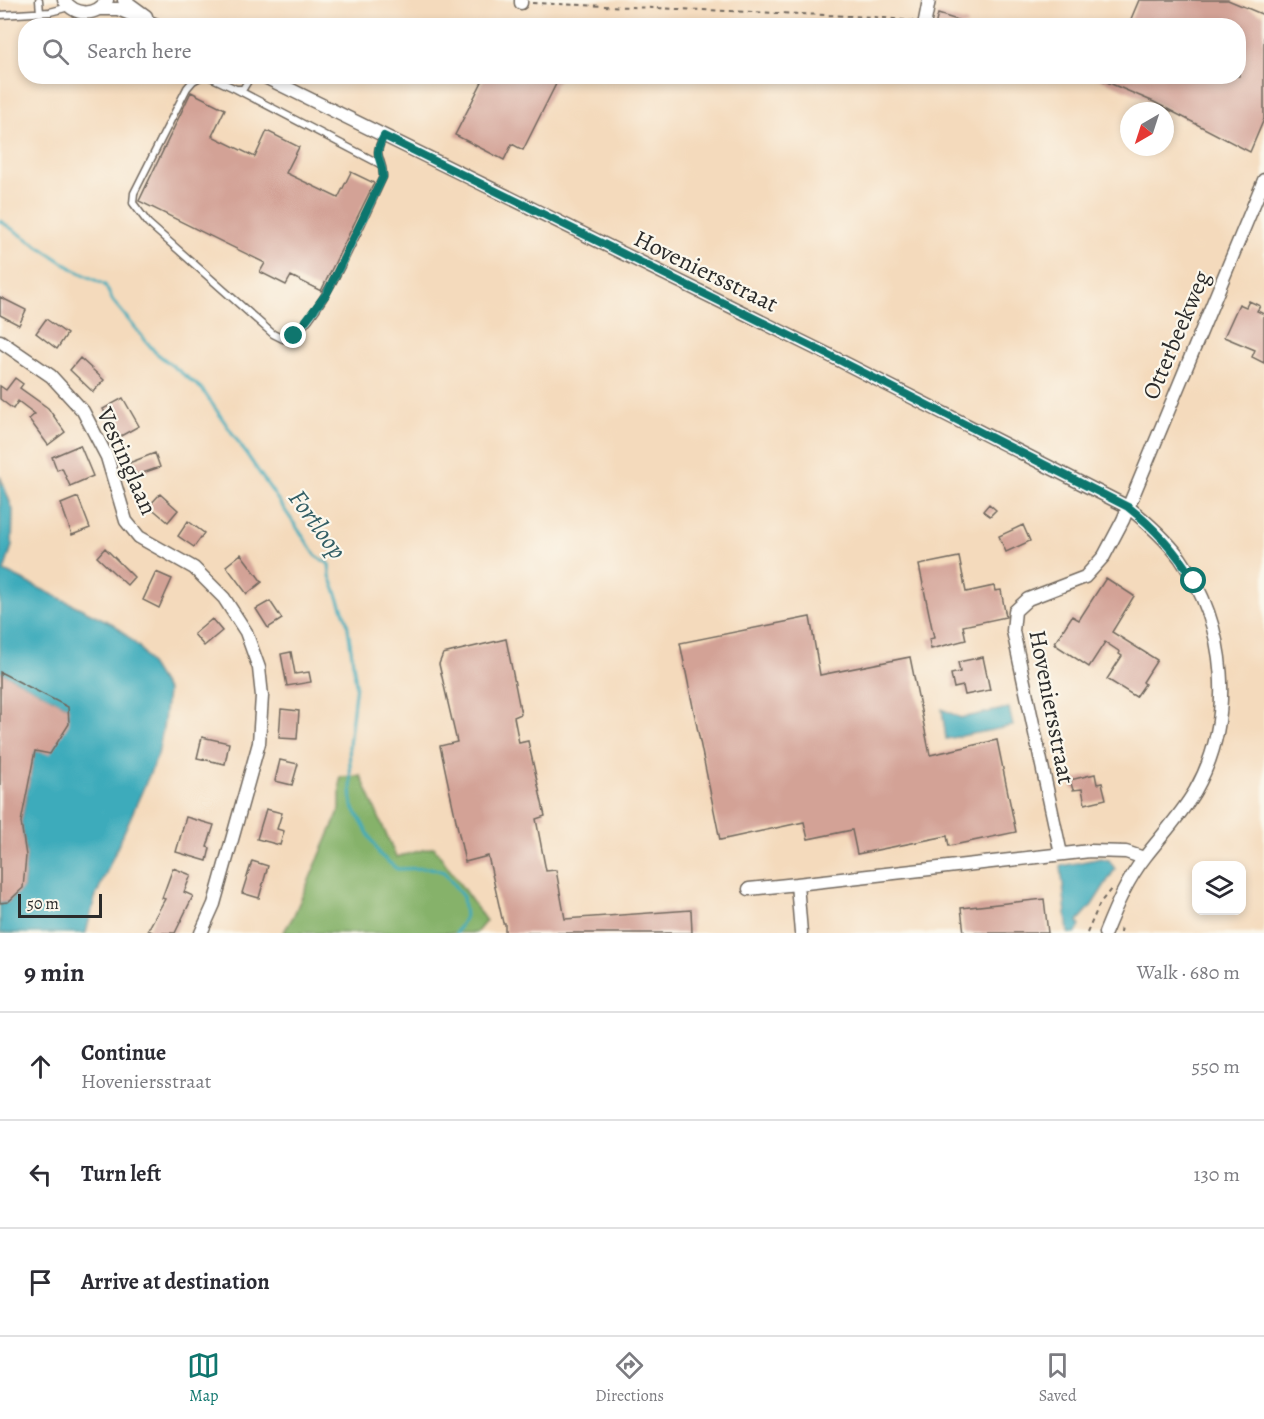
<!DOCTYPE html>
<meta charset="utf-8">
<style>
:root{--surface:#fff;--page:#f7f7f7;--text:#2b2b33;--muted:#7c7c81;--line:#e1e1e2;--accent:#0f766e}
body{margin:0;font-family:Alegreya,serif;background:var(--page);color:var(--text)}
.controls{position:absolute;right:18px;bottom:18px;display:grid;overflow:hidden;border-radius:12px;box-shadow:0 3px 9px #0003}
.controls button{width:54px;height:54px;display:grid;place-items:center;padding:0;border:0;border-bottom:2px solid var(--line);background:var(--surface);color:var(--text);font:30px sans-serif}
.compass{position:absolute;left:1120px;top:102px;width:54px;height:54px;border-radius:50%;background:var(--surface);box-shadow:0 3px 9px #0003;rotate:219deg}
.scale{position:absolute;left:18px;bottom:15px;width:84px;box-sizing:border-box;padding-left:6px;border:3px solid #2b2b2b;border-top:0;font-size:16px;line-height:21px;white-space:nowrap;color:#2b2b2b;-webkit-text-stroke:4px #fbf7ec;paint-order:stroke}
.stop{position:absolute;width:18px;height:18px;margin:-14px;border:4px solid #0f766e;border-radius:50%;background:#fff}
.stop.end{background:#0f766e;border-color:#fff;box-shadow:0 2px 6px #0008}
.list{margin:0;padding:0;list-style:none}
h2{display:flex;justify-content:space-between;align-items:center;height:78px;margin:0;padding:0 24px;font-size:26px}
h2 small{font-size:20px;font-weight:400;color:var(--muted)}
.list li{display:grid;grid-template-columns:39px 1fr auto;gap:18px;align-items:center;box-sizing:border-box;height:108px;padding:0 24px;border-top:2px solid var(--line)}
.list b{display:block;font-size:22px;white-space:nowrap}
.list p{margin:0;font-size:20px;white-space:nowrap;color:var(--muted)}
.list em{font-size:20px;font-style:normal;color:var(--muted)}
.icon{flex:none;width:33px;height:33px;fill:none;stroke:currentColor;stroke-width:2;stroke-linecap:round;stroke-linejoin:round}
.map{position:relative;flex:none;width:1264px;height:933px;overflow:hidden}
.search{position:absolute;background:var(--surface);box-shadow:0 3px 9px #0003;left:18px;right:18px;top:18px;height:66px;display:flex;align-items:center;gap:15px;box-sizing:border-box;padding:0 21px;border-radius:24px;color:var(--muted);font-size:22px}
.sheet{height:402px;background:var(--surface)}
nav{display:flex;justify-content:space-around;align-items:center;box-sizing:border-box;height:84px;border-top:2px solid var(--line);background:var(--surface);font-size:16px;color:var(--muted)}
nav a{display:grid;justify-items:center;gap:3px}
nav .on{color:var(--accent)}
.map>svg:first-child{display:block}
.forest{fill:#86b26b;stroke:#586e4b;stroke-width:1.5}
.water{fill:#3dabbb;stroke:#346b73;stroke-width:1.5}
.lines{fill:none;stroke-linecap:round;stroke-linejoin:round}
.stream{stroke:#3dabbb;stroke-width:3}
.building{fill:#d3a296}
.lane-casing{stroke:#71685e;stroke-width:9}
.street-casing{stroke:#71685e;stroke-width:15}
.path{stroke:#71685e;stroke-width:2;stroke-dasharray:4.5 4.5;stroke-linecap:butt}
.lane{stroke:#fff;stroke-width:6}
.street{stroke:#fff;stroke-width:12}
.route{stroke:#0f766e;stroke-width:8}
.labels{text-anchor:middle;stroke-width:4.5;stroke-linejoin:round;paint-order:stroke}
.street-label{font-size:24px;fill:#2b2b2b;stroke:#fbf7ec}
.water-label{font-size:26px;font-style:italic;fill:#325e65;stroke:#fbf7ec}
</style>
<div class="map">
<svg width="1264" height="933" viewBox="0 0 1264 933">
<rect width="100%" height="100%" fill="#fbf7ec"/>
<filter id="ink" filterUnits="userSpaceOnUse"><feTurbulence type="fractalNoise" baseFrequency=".0167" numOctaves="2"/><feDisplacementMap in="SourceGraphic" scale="12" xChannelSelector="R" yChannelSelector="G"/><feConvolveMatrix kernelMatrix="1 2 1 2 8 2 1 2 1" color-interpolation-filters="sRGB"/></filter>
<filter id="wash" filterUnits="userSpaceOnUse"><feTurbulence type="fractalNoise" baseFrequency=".008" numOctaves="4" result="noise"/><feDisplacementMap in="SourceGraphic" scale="24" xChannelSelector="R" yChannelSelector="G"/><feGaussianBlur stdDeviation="1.35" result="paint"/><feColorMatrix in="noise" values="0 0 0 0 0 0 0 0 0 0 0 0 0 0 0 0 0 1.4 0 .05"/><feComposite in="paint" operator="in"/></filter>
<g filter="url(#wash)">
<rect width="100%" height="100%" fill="#f4dabc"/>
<path class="forest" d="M361,776L396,857L434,847L486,921L476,933H283L293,917L340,809V777Z"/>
<path class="water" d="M0,476L13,510L12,546L4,571L115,625L140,648L167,691L164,722L158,755L95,898L86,933H0V903L8,902L23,888L26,856L21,822L35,751L50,753L68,707L0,672Z
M1009,708L1013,726L946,739L942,709L961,718Z
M1101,858L1109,860L1115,869L1092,905L1078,921L1080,926L1076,933H1068L1061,866Z"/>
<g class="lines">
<path class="stream" d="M0,221L73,269L105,285L113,301L155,352L202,389L317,557L329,564L330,576L347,621L356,684L349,745L352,805L380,855L397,869L431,868L444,872L463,897L465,917L456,933"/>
</g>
<g id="blocks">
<path class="building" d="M1139,0H1228L1264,15V119L1250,152L1154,102L1095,77L1239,76V26H1128Z
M938,14L967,23V26H935Z
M485,76H560L523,150L512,144L504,160L455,135Z
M191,92L225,109L212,136L255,157L267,131L299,147L286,173L338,198L351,172L374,183L321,291L291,276L286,285L260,272L265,263L139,201Z
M0,297L26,310L19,325L0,315Z
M1249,301L1260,306L1257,311L1264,314V363L1252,357L1255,350L1224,337L1239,304L1246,307Z
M46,319L67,334L57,349L36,333Z
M80,358L104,380L93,392L70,370Z
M15,378L23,384L20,388L48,408L65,432L48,445L29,419L35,414L18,401L13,409L0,399V386L6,390Z
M123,398L139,426L119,437L103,409Z
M80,445L93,476L70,486L62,468L57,470L52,457Z
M155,453L160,467L134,476L129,463Z
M160,494L178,510L168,522L149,506Z
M78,497L90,528L72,535L61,504Z
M989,504L996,510L990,516L983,511Z
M188,521L204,533L194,547L178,536Z
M1023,525L1030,541L1006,552L999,536Z
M105,548L134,577L127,585L97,557Z
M241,554L262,582L247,594L226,566Z
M959,557L966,592L994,586L995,591L1001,590L1006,617L963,626L966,640L931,649L929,639L934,638L919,565Z
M156,572L172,579L159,608L143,600Z
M1106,578L1134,596L1112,632L1157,660L1143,682L1145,684L1136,697L1107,679L1122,656L1119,654L1120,652L1105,642L1089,667L1054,644L1072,616L1079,620Z
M270,601L282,619L268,628L256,609Z
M810,617L820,675L910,657L930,755L997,740L1016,832L949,846L947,836L857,854L852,830L808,839L804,822L720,840L680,643Z
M212,619L222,631L204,646L194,634Z
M506,639L521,714L514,717L519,743L528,741L545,816L536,819L546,871L556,870L565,919L691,910L692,933H505V923H503L488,856L465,862L440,746L457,742L439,664L443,654Z
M291,652L295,674L309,672L311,682L287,686L281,654Z
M983,657L990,690L965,695L963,686L954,688L951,674L960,672L958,662Z
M0,672L68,707L69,724L50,754L35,751L21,822L26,856L23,888L8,902L0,903Z
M281,709L299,711L297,739L279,738Z
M202,737L229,743L225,764L197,758Z
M280,760L298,764L292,785L275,781Z
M1095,774L1097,784L1102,783L1106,799L1085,804L1082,789L1073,790L1070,780Z
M266,809L282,813L277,829L284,831L280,845L257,839Z
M186,817L214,825L207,847L210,848L207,861L176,852Z
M252,861L268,866L259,898L242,893Z
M173,868L191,875L184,892L193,896L175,933H154L148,930L165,899L162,898Z
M1044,899L1048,933H964L961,908Z"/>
</g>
</g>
<g filter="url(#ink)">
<use href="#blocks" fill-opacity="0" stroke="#71685e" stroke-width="1.5"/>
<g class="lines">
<g class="lane-casing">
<path id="lane" d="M39,0L40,13
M0,15L50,12L69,7
M202,76L193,81L187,88L134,193L133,203L148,223L273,334L283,339C314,340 369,206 383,177C384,157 371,159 384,136
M208,76L236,89H243L251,76
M236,89L380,164"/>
</g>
<g class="street-casing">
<path id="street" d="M64,0C75,16 96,17 107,0
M124,0L146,16
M521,3V0
M100,9H118L159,26
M924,26L929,0
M263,76L827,354L1128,507C1147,522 1165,538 1180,558C1227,625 1236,719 1195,791C1181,815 1162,835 1145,857C1127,880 1116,906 1105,933
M0,341L51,376L83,411L107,457L126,521L139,537L194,568L224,598L246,632L259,668L262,696L259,743L214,904L201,933
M1061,854L1013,631L1015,611L1028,599L1085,577L1104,556L1123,520L1264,180
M749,889L797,884
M801,933L797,884L1090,851L1126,852L1144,858"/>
</g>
<path class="path" d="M532,3L874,17L913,21
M170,20L181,26
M1087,933L1100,903L1111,889
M1120,933L1121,925"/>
<use href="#lane" class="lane"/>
<use href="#street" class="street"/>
</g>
</g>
<g class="lines" filter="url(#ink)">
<path class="route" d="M294,336L327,293L383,177C383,157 371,159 384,136L827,354L1128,507C1155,528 1176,551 1194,581"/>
</g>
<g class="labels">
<g class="street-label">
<text transform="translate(706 271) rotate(26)" y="8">Hoveniersstraat</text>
<text transform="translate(1176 335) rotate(-67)" y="8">Otterbeekweg</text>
<text transform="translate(127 461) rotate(66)" y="8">Vestinglaan</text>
<text transform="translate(1052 707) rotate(79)" y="8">Hoveniersstraat</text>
</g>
<g class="water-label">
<text transform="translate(318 524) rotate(54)" y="9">Fortloop</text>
</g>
</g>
</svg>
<div class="controls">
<button><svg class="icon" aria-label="layers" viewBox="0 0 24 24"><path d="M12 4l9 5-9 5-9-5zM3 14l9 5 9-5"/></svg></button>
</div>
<svg class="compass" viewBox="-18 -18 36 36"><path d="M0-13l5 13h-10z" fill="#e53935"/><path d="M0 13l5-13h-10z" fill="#7c7c81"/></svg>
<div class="scale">50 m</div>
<div class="stop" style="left:1194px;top:581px"></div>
<div class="stop end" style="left:294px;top:336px"></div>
<div class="search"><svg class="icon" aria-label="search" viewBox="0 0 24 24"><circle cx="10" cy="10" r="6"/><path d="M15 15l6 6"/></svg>Search here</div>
</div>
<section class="sheet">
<h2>9 min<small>Walk · 680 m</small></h2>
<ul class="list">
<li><svg class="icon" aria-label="ahead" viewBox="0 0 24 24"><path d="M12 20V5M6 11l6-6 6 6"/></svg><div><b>Continue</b><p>Hoveniersstraat</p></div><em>550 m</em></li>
<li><svg class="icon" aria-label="left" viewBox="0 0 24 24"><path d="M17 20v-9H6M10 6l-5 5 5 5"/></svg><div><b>Turn left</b></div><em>130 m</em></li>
<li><svg class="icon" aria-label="arrive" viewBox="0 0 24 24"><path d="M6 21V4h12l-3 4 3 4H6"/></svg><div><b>Arrive at destination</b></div></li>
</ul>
</section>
<nav>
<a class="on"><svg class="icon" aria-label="map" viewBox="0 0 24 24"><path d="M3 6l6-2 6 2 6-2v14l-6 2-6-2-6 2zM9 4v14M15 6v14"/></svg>Map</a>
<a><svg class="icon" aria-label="directions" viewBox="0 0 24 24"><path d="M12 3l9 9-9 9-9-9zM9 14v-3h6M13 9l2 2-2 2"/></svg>Directions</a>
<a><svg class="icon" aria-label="saved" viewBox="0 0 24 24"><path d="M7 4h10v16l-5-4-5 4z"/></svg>Saved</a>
</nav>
